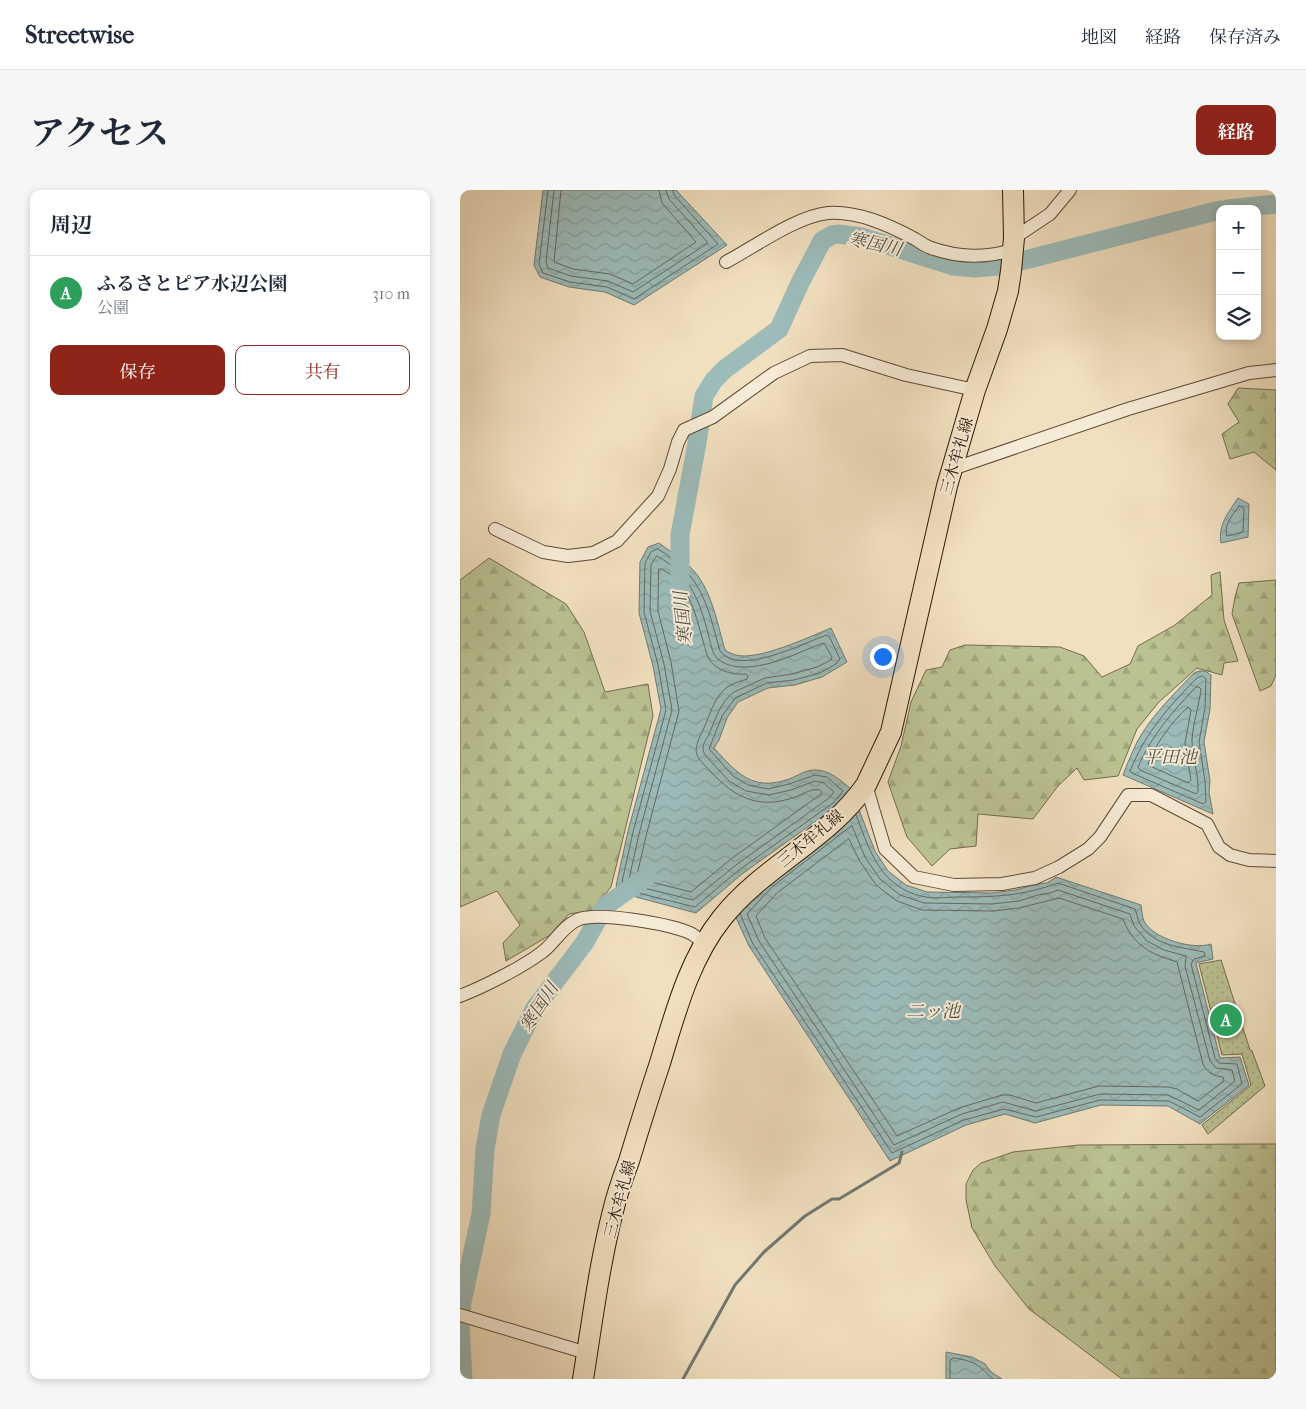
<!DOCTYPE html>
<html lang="ja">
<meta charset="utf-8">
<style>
:root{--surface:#fff;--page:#f6f6f7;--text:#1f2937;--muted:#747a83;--line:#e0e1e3;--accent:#8f2418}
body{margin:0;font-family:"IM FELL French Canon","Noto Serif JP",serif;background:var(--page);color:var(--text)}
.controls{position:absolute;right:15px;top:15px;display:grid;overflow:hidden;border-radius:10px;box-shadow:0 2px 8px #0003}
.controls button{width:45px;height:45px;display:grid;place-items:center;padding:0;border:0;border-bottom:1px solid var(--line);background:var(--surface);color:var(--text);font:25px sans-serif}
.you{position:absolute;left:422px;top:466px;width:18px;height:18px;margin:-12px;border:4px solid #fff;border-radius:50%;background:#1a73e8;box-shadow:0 0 0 8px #1a73e833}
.badge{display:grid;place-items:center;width:32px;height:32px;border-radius:50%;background:var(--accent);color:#fff;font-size:16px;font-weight:700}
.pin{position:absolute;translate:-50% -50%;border:2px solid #fff;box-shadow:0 1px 5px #0006}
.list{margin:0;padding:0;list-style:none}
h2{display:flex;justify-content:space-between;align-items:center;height:65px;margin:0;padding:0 20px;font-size:21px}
h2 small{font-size:16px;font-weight:400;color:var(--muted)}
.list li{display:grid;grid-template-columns:32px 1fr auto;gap:15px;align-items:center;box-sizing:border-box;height:75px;padding:0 20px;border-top:1px solid var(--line)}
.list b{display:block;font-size:19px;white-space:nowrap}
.list p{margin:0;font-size:16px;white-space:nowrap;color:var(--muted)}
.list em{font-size:16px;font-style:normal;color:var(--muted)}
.actions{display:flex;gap:10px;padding:15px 20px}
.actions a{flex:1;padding:11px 0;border:1px solid var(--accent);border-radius:10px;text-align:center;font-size:18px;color:var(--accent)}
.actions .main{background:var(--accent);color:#fff}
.icon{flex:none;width:28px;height:28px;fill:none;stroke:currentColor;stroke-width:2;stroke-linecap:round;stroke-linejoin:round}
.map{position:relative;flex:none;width:816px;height:1189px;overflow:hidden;border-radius:10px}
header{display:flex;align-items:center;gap:30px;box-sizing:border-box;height:70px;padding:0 25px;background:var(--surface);border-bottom:1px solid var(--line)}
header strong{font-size:24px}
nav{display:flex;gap:28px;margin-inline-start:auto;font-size:18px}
.intro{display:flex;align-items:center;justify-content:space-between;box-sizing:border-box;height:120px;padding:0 30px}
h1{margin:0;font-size:35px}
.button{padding:12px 22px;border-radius:10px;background:var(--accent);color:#fff;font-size:18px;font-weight:700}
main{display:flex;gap:30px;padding:0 30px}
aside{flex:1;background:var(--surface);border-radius:10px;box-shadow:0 2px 8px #0003}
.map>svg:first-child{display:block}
.grass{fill:url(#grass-dots);stroke:#746c4c}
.forest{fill:url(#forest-firs);stroke:#746c4c}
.water{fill:url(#water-waves);stroke:#707971}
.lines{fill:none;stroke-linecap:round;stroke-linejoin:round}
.shore{stroke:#646960;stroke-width:1}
.stream{stroke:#707971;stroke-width:3}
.river{stroke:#9cbbb9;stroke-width:19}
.minor-casing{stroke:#5e4934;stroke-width:14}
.primary-casing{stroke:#2d1706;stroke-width:22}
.minor{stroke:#f6ebd6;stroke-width:12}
.primary{stroke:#f1e0c0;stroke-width:20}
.labels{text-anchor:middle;stroke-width:4;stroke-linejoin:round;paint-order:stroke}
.street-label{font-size:16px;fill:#2d1706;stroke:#f6ebd6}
.water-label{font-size:18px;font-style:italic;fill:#545045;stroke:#f6ebd6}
</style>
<header>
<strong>Streetwise</strong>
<nav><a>地図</a><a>経路</a><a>保存済み</a></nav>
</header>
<div class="intro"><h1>アクセス</h1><a class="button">経路</a></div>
<main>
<aside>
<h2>周辺<small></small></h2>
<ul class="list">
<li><span class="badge" style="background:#2e9e5b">A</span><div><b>ふるさとピア水辺公園</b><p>公園</p></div><em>310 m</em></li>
</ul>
<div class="actions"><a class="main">保存</a><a>共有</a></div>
</aside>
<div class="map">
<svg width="816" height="1189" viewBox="0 0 816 1189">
<defs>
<pattern id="grass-dots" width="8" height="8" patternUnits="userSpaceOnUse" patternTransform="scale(1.25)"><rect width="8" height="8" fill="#bbc292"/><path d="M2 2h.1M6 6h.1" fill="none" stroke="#a1a67c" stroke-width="1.8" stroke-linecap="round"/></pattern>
<pattern id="forest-firs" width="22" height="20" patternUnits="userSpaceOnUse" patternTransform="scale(1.25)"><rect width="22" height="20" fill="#bbc292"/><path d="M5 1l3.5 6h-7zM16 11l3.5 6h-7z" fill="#a1a67c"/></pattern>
<pattern id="water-waves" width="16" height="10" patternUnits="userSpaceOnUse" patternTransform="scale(1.25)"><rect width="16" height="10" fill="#9cbbb9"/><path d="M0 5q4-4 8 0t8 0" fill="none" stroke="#87a09e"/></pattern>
</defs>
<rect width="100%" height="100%" fill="#f1e0c0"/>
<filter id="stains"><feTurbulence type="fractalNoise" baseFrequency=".004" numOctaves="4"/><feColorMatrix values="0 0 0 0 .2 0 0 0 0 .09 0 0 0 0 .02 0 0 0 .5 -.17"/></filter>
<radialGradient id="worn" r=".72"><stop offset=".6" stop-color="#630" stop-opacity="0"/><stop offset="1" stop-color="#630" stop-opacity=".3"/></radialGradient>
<path class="grass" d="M761,770L790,860L792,861L805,896L748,944L742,935L791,895L782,864L762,865L739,774Z"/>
<path class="forest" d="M778,198L816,200V280L794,262L770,269L762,244L779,232L768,214Z
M29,368L106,414L124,442L145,502L188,494L193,526L151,697L133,720L109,724L90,745L46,771L43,753L60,735L37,701L0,717V390Z
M760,382L764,430L778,471L764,473L762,485L737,478L699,512L677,539L658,586L624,590L617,578L598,596L573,629L518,624L516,656L490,659L472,676L447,647L428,592L441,556L451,512L466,480L482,477L490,460L505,455L600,457L624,466L642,487L670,474L678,456L715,435L752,405L751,385Z
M816,390V485L811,496L800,501L772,424L775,407L779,393Z
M794,954H816V1189H662L569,1119L535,1076L512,1038L506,1010V994L513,980L521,973L553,962L619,955Z"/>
<path class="water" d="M83,0H216L267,55L174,115L145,102L109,97L80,87L74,75Z
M778,308L789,314L788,347L761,353C758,335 768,323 778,308Z
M199,353C212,363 228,372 238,386C253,407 258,436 265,460C268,462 272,464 276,465C298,471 349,447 371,438L387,472L362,487L335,495L308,498L278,512L267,528L259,550L254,558C277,583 292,602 329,589C337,586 346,580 354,580C369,579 381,591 391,599L377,616L282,684L236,723L176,707L156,696L168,641L201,519L193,476L179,423L180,372L188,357Z
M739,481H745L751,485L750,519L744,552L750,591L749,602L753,624L663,585C667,574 672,563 677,552C691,526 714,504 734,483Z
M396,612L415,661L428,681L446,695L467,702L531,703L556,700L576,694L587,693L596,687L681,715C682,720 682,727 684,731C693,749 733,760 751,754L753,769L736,773L760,868L780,867L789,895L740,934L708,916L641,915L575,933L545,924L506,935L430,971L289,756L273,721Z
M486,1162L512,1167L525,1174L531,1182L542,1189H486Z"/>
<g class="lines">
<path class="shore" d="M88,0L79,74L83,83L110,92L147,97L174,109L258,54L214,5L213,0
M94,0L86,72L88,78L111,86L148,91L173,102L248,53L209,9L206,0
M101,0L94,72L113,79L150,84L173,94L236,52L202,13L199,0
M779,316H781L784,318L783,342L767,346C763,336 773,324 779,316Z
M198,359C243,386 247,415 260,461C279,487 343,453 367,445L369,446L380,469L376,474L360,483L334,490L307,493L275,508L262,526L249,559L273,586L288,595L308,599L329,594L355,585L367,587L383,601L373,613L279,680L235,717L178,703L162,692L173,642L206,520L198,475L184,422L185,373L191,362Z
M197,366C231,385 240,412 249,447C251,454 252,464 258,469C270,479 288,478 302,475C324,471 343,460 364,453L372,467L371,470L357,477L332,484L305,488L274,502C260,512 256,529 249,544C247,549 243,553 243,558C243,562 244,563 246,566L269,591L286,601L309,605L331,600L355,591L364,593L374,602L369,608L276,675L233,710L180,697L169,689L179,644L212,520L204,474L190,421L191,375Z
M199,379H202C210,384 218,390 223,398C236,417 240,443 247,465C253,480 271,485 286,484L288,486L287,489C281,491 274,493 269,496C253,506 250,527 242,542C232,563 235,565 250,581C275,608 299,620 335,607C343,604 352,598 360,600L362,602L361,604L271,669L231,702L183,690L177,685L186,646L219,521L211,472L198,421Z
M743,486L746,489L745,518L739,552L745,591L746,612L743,614L672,583L670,581C685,543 709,516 737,488Z
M736,497H739L741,499C739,516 733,533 732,550C732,568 739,584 738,602L736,604L680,580L678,577C691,546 713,521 736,497Z
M727,518H729L731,520L725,553L731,590L728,593L690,576L688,574C696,553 711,533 727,518Z
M392,636L405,667L420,689L440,705L464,713L532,714L559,711L578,705L590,703L598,700L670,724L674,736L687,751L704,760L726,766L725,776L750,871L756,878L772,880L775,891L739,920L708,905L640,904L576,921L543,912L502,924L434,955L299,751L287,724L312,697Z
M389,649L399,670L416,695L437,711L462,720L533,721L559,718L599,708L663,729C670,748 683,760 702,767C707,769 712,770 717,772L743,874C747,883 754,886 763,887L764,891L738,911L717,899L708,897L639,896L576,913L550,905H542L499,918L437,946L305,748L296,726L317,703Z
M280,724L293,754L432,963L504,930L544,919L576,927L640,910L709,911L740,927L782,894L777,874L759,873L755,868L731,774L734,769L745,766L744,762C721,757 694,756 680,734C677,729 677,723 675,719L598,693C562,706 535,707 497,707C487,707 476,709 466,707C451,705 434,696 424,683C410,666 404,645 396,625
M490,1189V1170L493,1168C502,1169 513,1171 521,1178C526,1181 528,1186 533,1189"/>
<path class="stream" d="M223,1189L275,1095L304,1062L345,1026L372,1009H379L439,973L442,962"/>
<path class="river" d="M768,19L816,14
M220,394V345L237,253L244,206L254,190L265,179L319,139L340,93L362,51L372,45L379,44L402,47L493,76L515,78L538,76L569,69L760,20
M3,1189L0,1135L2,1112L21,1024L25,959L31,925L52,864L75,818L125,752L145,716L187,687"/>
<g class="minor-casing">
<path id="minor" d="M554,48L590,24L610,0
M266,72C294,57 337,26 368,23C398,21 429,35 455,49C460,52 465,56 471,58C500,68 524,68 553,60
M492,279L668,219L789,183L816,180
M35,339L83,362L108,366L133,363L157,351L198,306L210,279L218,252L224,240L253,227L314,183L350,166L382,165L446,185L515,200
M406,595L425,659L454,687L494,695L542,694L575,688L599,677L628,659L640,647L668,605H691L747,634L759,657L770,665L789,670L816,671
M0,806C23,797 61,778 81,763C94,754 102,737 117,730C137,721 212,734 232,744C236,747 240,750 244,753
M0,1125L127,1163"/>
</g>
<g class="primary-casing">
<path id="primary" d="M123,1189C132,1133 139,1076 153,1021C157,1004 163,987 169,971C179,938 189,906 200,873C215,824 229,769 262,728C303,676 368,650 406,595L431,542L487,296L515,200L537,139L548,101L551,81L554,48L553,0"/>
</g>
<use href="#minor" class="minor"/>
<use href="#primary" class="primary"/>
</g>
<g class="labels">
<g class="street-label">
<text transform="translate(496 266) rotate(-74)" y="6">三木牟礼線</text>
<text transform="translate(350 648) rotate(-40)" y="6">三木牟礼線</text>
<text transform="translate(159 1009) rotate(-75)" y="6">三木牟礼線</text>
</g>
<g class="water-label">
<text transform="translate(415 54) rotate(13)" y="6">寒国川</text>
<text transform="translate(223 428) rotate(-96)" y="6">寒国川</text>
<text x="710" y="573">平田池</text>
<text transform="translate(79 817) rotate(-57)" y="6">寒国川</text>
<text x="473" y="827">二ッ池</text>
</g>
</g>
<rect width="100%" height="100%" filter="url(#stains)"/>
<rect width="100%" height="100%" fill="url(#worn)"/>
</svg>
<div class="controls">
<button>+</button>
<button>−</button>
<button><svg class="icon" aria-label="layers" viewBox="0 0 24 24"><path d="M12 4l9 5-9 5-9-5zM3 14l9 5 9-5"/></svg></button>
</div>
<div class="you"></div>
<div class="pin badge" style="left:766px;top:830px;background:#2e9e5b">A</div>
</div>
</main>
